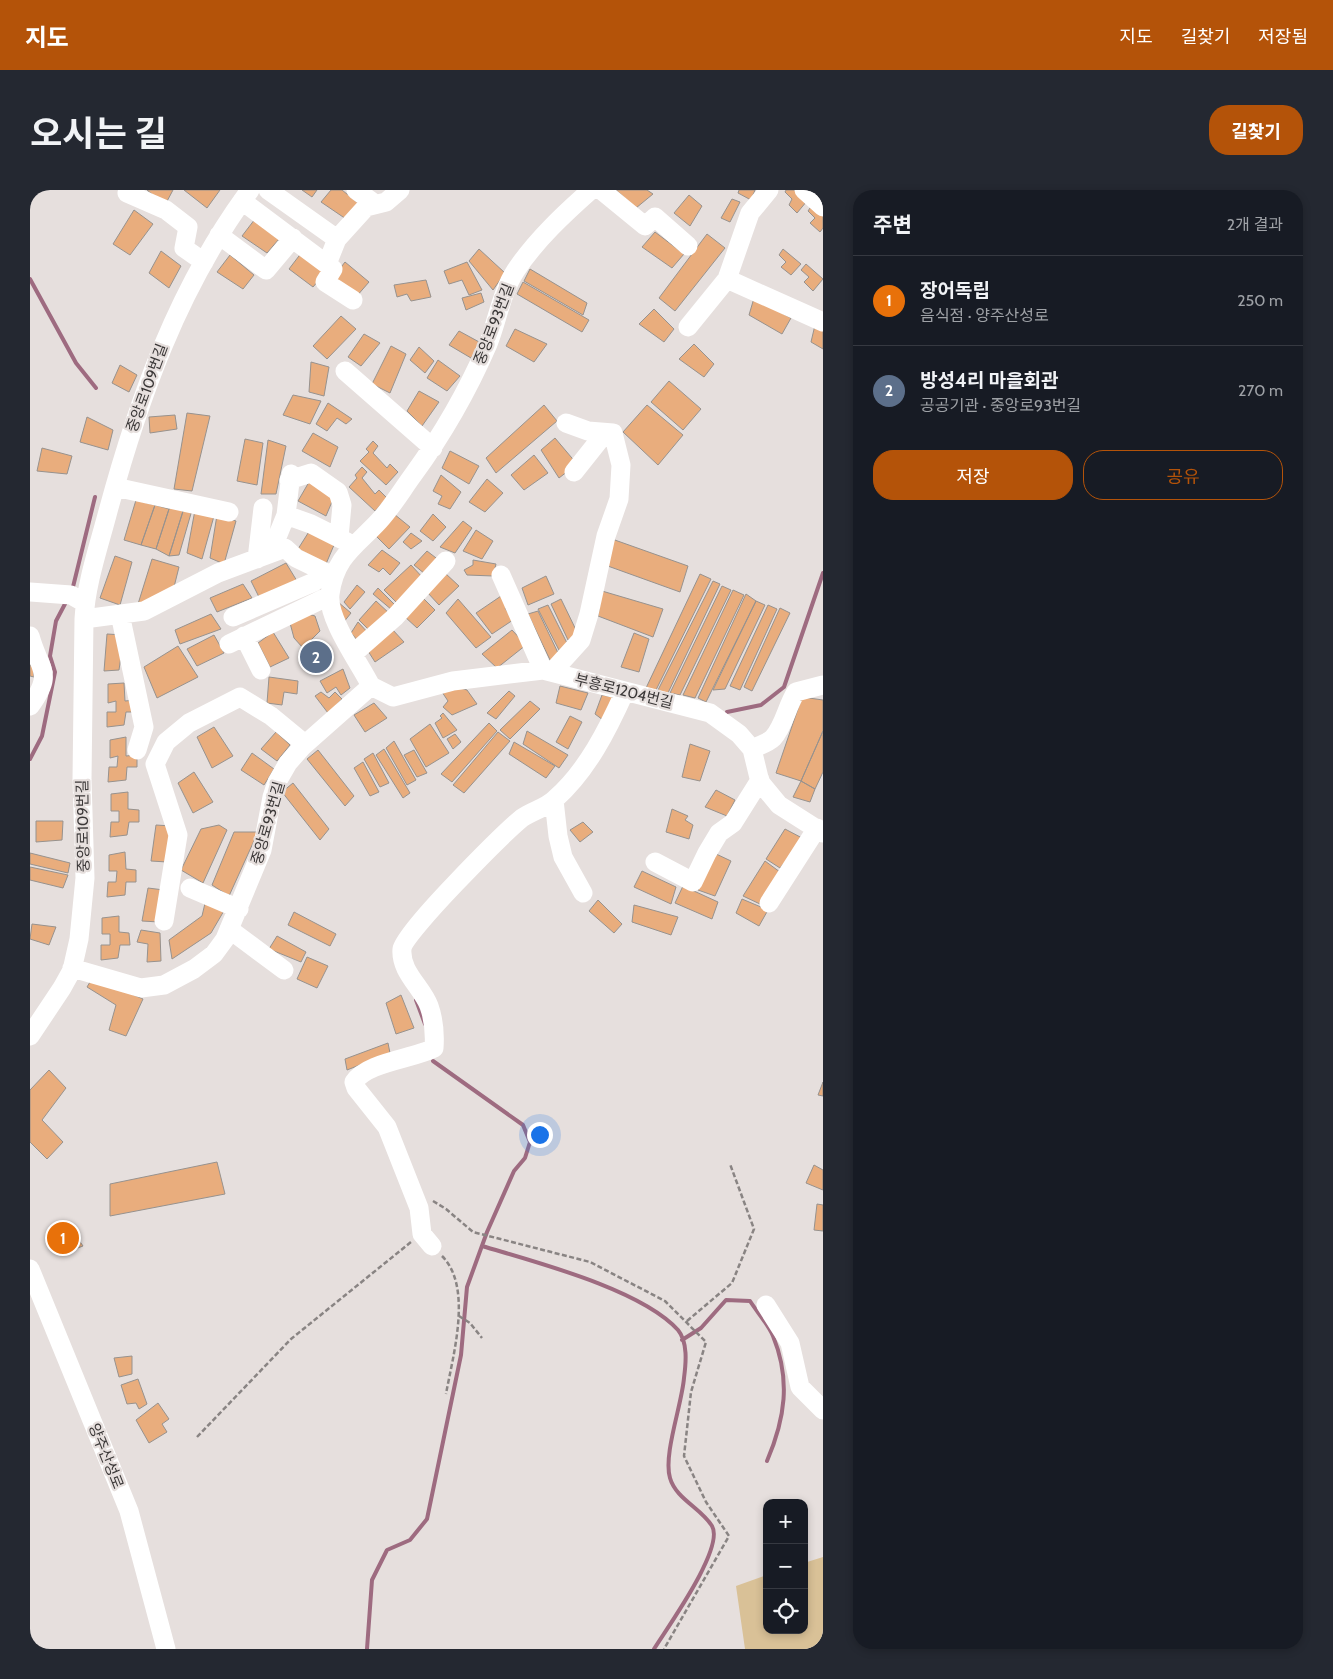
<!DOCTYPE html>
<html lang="ko">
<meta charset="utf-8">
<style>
:root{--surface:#171b24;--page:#242831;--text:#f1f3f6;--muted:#9ea1a6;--line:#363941;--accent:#b45309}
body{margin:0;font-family:Cabin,"Noto Sans KR",sans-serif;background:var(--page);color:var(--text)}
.controls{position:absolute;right:15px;bottom:15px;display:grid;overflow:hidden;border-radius:10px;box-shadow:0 2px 8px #0003}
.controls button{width:45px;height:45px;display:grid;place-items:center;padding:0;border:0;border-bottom:1px solid var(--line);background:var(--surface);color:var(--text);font:25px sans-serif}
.you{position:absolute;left:509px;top:944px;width:18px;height:18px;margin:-12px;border:4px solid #fff;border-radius:50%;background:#1a73e8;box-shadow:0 0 0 8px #1a73e833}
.badge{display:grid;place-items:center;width:32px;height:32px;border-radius:50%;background:var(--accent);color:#fff;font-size:16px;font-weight:700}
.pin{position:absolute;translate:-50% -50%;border:2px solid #fff;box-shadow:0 1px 5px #0006}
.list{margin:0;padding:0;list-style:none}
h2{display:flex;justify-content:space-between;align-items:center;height:65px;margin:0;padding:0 20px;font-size:21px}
h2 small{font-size:16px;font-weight:400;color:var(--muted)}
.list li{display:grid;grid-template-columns:32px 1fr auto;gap:15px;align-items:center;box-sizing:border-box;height:90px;padding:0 20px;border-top:1px solid var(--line)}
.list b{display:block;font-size:19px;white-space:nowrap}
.list p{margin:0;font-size:16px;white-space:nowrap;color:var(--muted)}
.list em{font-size:16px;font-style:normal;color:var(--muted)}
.actions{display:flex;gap:10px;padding:15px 20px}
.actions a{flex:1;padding:11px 0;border:1px solid var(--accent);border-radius:20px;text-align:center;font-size:18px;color:var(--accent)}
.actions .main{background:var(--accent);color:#fff}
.icon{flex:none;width:28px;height:28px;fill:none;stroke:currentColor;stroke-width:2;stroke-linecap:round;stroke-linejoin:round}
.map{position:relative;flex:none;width:793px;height:1459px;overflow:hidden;border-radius:20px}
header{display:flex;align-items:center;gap:30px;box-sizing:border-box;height:70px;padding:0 25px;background:var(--accent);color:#fff}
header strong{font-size:24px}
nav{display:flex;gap:28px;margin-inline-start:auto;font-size:18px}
.intro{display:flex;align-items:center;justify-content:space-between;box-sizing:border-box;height:120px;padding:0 30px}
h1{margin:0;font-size:35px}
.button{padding:12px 22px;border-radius:20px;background:var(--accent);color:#fff;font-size:18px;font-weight:700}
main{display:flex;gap:30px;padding:0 30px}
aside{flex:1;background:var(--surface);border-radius:20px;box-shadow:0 2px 8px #0003}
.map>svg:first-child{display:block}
.green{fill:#d9c197}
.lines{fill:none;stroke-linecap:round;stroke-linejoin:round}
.stream{stroke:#9e6b80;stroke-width:4}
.building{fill:#e9ad7d;stroke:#97928e}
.path{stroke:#898483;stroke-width:2.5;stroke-dasharray:5 2.5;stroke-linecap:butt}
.minor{stroke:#fff;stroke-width:19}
.labels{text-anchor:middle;stroke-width:4.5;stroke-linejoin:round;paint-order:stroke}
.street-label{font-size:15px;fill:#3a3737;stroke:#e6dfdd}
</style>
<header>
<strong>지도</strong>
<nav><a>지도</a><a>길찾기</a><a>저장됨</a></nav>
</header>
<div class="intro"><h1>오시는 길</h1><a class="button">길찾기</a></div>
<main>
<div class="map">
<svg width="793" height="1459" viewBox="0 0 793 1459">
<rect width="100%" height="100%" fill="#e6dfdd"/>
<path class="green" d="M793,1367V1459H715L706,1396L737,1385V1440H774V1373Z"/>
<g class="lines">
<path class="stream" d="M0,89L46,173L66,198
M42,401L65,307
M697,522L731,515L754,497L793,383
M0,569L12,546L25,482L20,466L26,431L36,412
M386,810L395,834
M452,1056C505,1072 611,1099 648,1140C658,1152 656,1173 654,1188C652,1214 633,1265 640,1288C646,1309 671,1318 682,1336C695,1358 637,1438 624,1459
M652,1150L671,1138L696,1110L720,1111C727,1122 738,1134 743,1146C761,1190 755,1229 737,1271
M337,1459L342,1390L357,1360L380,1350L397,1329L431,1165L437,1097L457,1042L484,981L495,968L500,952L493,935L403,871"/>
</g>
<path class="building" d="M117,0H143L135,15Z
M154,0H190L177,18Z
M272,0H287L282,7Z
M301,0H312L328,13L316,29L291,12Z
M586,0H617L623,4L606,18Z
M709,0H725L721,10L708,3Z
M756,0H764L777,11L767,23L759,15L762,9L755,2Z
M659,5L672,16L660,36L644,23Z
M702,9L710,12L700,32L691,28Z
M782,15L793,24V38L790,42L780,33L785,28L778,21Z
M104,20L123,34L100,65L83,54Z
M225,29L249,49L237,63L212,46Z
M625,42L654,64L642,78L612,57Z
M677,44L695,58L645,121L629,108Z
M449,59L475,83L463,100L439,71Z
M753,59L771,74L761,85L751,77L756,72L749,65Z
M131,61L151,76L139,98L119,83Z
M272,62L296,82L283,97L259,79Z
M200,65L224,85L213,99L187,82Z
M315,72L339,92L326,107L302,89Z
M437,72L452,100L439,105L432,90L419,94L414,81Z
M776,74L793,89L783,101L774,92L779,87L771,80Z
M500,79L557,113L553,125L494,91Z
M396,90L401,107L381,111L377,104L367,107L364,95Z
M493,92L559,130L552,142L487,104Z
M451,103L454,112L436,120L432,108Z
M724,108L761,128L752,144L719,125Z
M624,119L644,139L634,152L609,134Z
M311,126L326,139L297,169L283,156Z
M785,135L793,139V159L781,152Z
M485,139L517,154L504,172L476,156Z
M429,141L451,153L441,168L419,155Z
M334,144L350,153L331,176L318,167Z
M664,154L684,174L674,187L649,169Z
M361,156L376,164L360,203L342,194Z
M389,157L404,171L395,183L380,170Z
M408,170L430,186L417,201L397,188Z
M281,172L299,177L294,206L279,202Z
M90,175L107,185L99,202L82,193Z
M639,191L671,219L653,240L621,212Z
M389,201L409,212L392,236L377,221Z
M263,205L291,211L280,234L253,225Z
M298,213L322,229L316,234L307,228L297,241L286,234Z
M514,215L527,231L466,283L456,268Z
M617,215L653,245L628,275L593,242Z
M157,223L180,226L162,301L144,299Z
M145,225L147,239L120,243L119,227Z
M57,227L83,240L78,260L50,252Z
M283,243L308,257L300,277L272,261Z
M525,248L547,274L529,288L511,260Z
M215,249L233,253L227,295L207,291Z
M238,250L256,256L246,304H231Z
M343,251L348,256L343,263L357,278L360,274L368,282L356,295L330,271L339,262L336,259Z
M12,258L42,266L37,284L7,281Z
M420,261L449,276L439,294L412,278Z
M504,265L518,283L494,300L481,285Z
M332,277L337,282L332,288L345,304L349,300L357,308L345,321L319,297L327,288L325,285Z
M411,285L431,302L420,319L408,314L412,306L403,301Z
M457,289L473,303L455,322L439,312Z
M279,292L304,307L296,326L268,311Z
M106,310L125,315L111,355L94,350Z
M141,313L154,318L139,366L126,359Z
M125,315L139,319L126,359L111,355Z
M154,318L162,320L149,365L139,366Z
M165,320L184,326L172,369L157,363Z
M364,324L380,337L359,359L344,344Z
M403,324L416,337L403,351L390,341Z
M187,325L206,331L194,374L180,368Z
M433,331L442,338L425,363L410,357Z
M280,340L304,355L296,374L268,359Z
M446,340L463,351L452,369L433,361Z
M381,343L392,351L381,359L373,352Z
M582,349L658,376L650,402L575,375Z
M352,360L370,373L360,385L353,378L349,382L338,375Z
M397,361L410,371L395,384L384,375Z
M85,366L102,372L90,415L70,408Z
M122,369L149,377L143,401L108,414Z
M443,370L466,374L463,386L437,385L434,380L443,375Z
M256,373L267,391L230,409L221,391Z
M381,375L394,389L368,414L354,400Z
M415,383L429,396L409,415L397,402Z
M670,384L681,389L625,502L616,498Z
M516,386L524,404L498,415L492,398Z
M683,391L690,394L637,505L628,500Z
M213,394L222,408L187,422L180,408Z
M327,395L335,402L320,419L314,412Z
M692,396L701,400L650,505L640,503Z
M348,398L366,416L362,420L343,404Z
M703,400L714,405L665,508L653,505Z
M572,401L633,419L623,447L568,426Z
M474,404L480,414L475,418L483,430L462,444L446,423Z
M716,404L726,411L676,512L668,508Z
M392,407L405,420L387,438L374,426Z
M428,409L461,447L446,458L416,423Z
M531,409L548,444L538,450L521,414Z
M346,411L360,424L342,443L329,430Z
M726,411L735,415L695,499L683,500Z
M308,412L321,423L313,433Z
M518,415L540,459L531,464L508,419Z
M738,415L747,419L710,500L700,496Z
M750,418L760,423L722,501L714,497Z
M508,421L530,467L521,472L498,424Z
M181,424L191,439L150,454L145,440Z
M278,424L285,426L290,441L273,458L264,448L260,433Z
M328,432L340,445L329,452L321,443Z
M362,439L374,452L345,472L338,461Z
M482,440L496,455L467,478L452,464Z
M243,442L259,468L240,477L228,453Z
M604,443L619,449L609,482L591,477Z
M77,444L94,445L89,480L74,481Z
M184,445L194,463L167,476L157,459Z
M284,452L300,468L287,482L271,466Z
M148,456L168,487L127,508L114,477Z
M0,475L3,476L4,487L0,486Z
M313,479L320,498L311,505L306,497L297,503L290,491Z
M239,487L268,491L267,504L254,502L252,515L237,513Z
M94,493L95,511L105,510V522H96L94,535L77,537V522H86V511L78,513V494Z
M530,496L558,503L551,520L526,513Z
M427,497L437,500L447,514L422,525L413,517L418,511L412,502Z
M479,501L485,506L466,529L457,523Z
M291,502L299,508L305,502L312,509L298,523L285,506Z
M572,505L583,507L573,530L565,524Z
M772,507L793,510V541L771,591L746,583Z
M500,511L510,519L480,549L470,540Z
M344,513L357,528L335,542L324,525Z
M413,523L427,540L413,548L405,533L412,528L410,526Z
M540,526L552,532L538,559L526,552Z
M459,533L467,541L422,592L411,584Z
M400,534L419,563L396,577L380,549Z
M184,537L203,566L182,578L167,547Z
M497,541L538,565L529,578L493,554Z
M793,541V582L785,599L771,591Z
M246,542L260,555L247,571L231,559Z
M468,542L480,551L434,603L423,595Z
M425,544L431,552L423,559L417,549Z
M96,547V566L107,565V577H97L96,590L78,592L79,577H87L88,566L80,568V550Z
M364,551L386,590L377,595L356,558Z
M484,552L525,576L516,588L479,564Z
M660,554L680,561L670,591L652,587Z
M354,559L380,603L373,608L346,565Z
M288,560L324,606L315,616L277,569Z
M384,560L397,583L387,587L374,565Z
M222,563L244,579L234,595L211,580Z
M343,563L359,593L350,597L334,569Z
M333,572L349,602L340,606L324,578Z
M164,582L183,612L163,623L148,593Z
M771,591L785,599L780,612L763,607Z
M263,593L299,639L290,650L252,602Z
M686,600L705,610L697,626L675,617Z
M98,602V619L109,620V632H99L97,645L80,647L81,632H89V621H81V604Z
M642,619L658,626L655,630L663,635L659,649L636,642Z
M6,631H33L32,650L6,652Z
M553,632L563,642L550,652L540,640Z
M126,635L142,636L137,672L121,671Z
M189,635L197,640L173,693L151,680L171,639Z
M755,639L774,649L750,678L736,669Z
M204,642H228L199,706L182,695Z
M95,662L96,679L106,680V692H96L95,705L77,707L78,692H86L87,681H79V665Z
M0,663L40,673L38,683L0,674Z
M684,663L701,671L685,706L668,700Z
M735,671L750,682L730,714L713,706Z
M0,677L38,685L33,698L0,690Z
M612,681L646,697L641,714L604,697Z
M653,696L688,712L682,729L645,713Z
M118,698L134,700L129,732L112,731Z
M176,709L195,719L181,743L142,769L139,750L172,726Z
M712,709L738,720L729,736L706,723Z
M568,710L592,734L584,743L559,721Z
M604,715L648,727L641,745L602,732Z
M264,722L306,744L300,756L258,735Z
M89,726V742L99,743L100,755H90L88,768L71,770V755H80V744H72V728Z
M2,734L26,737L19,755L0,749Z
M111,740L130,743L131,771L117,772L118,754L107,752Z
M247,746L276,762L271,772L239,759Z
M277,767L298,776L287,798L267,789Z
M63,787L113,809L96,846L79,840L86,815L57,797Z
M371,805L384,838L366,844L356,813Z
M358,853L360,863L317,880L315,869Z
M19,880L36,898L12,930L33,952L17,969L0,952V900Z
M793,892V906L788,905Z
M187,972L195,1004L80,1026V994Z
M784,975L793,980V1000L776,993Z
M787,1014L793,1015V1041L784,1040Z
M39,1036L53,1056L32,1064L22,1049Z
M102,1166V1184L89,1187L84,1168Z
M108,1189L117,1214L109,1219L106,1213L97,1214L91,1195Z
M128,1213L139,1229L132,1234L137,1242L119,1253L106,1230Z"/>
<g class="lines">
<path class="path" d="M403,1011L416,1019L443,1042L560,1072L635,1111L676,1152L661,1202L654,1266L676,1312L699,1346L634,1459
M412,1066C443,1097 423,1165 416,1204
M429,1126L440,1133L452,1148
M657,1131L702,1093L724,1039L700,974
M167,1247L261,1149L381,1052"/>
<path class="minor" d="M238,0L307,49
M326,0L345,14
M571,0L615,36L625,27L658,56
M774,0L793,17
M97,3L136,20L158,37L154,58L174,72
M212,11L303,79L295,92L323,110
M189,45L236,80L263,48
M297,74L307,49L336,17L356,12L370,0
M697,89L720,23L739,0
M658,137L697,89L793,132
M315,181L403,258
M544,282L575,243
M259,290L281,283L308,302L312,315L309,347
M85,297L199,322
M256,325L281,334L317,352
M241,362L256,325L261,284
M227,369L233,318
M471,385L513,480
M0,402L41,405L55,413
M90,424L114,537L107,560
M203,427L284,392L294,383
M54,429L114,421L188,383L255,358L266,368L303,386
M0,446C9,480 25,482 0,516
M214,446L231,480
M199,454L299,406
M324,463L365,427L416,371
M522,482L551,450L559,424L576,346L589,309L591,275L583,243L558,241L536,233
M341,496C329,472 297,429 300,404C305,366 326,356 349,331C362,317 372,300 383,285C413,244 438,200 458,154C468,129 471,103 486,80C506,50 534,24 561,0
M341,496L363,507L423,491L513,480L680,523L709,544L722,559L730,592L749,615L793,643
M722,559C728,556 738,553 743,548C754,536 757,516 766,502L793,495
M524,610L528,646L533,667L553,703
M625,672L663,692L677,663L689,643L703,633L730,590
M160,698L209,719
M739,713L787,638
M134,731L148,645L125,574L136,552L159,533L210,507L241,526L275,554
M199,739L254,780
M42,778L111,798L134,795L164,779L184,764L195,749L232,660L242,607L247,592L258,573L272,557L341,496
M0,846L32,798L42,780L49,749L55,688L52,590L54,429C56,394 68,359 77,325C108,210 148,97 220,0
M402,1056L392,1044L389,1018L357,937L326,898L324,892C337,872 383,869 404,858C405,844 404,830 399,816C392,797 370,782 372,759C374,742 474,643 492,628C502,621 516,618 525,609C557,581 578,539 595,501
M0,1079L99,1321L136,1459
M736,1115L760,1153L770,1197L793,1220"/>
</g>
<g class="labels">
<g class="street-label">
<text transform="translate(464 134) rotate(-69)" y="5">중앙로93번길</text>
<text transform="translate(117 198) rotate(-70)" y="5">중앙로109번길</text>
<text transform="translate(594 501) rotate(14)" y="5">부흥로1204번길</text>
<text transform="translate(238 633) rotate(-74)" y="5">중앙로93번길</text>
<text transform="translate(53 636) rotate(-91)" y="5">중앙로109번길</text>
<text transform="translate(76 1266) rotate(68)" y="5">양주산성로</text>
</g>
</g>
</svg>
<div class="controls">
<button>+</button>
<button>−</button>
<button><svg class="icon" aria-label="locate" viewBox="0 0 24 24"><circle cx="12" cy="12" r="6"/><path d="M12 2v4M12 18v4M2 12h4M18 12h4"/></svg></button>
</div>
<div class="you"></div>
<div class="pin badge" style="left:33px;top:1048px;background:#e8710a">1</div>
<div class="pin badge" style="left:286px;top:467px;background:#5c6f8a">2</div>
</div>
<aside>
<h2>주변<small>2개 결과</small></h2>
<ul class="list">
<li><span class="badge" style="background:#e8710a">1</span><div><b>장어독립</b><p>음식점 · 양주산성로</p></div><em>250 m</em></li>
<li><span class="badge" style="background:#5c6f8a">2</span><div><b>방성4리 마을회관</b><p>공공기관 · 중앙로93번길</p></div><em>270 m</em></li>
</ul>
<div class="actions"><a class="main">저장</a><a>공유</a></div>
</aside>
</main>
